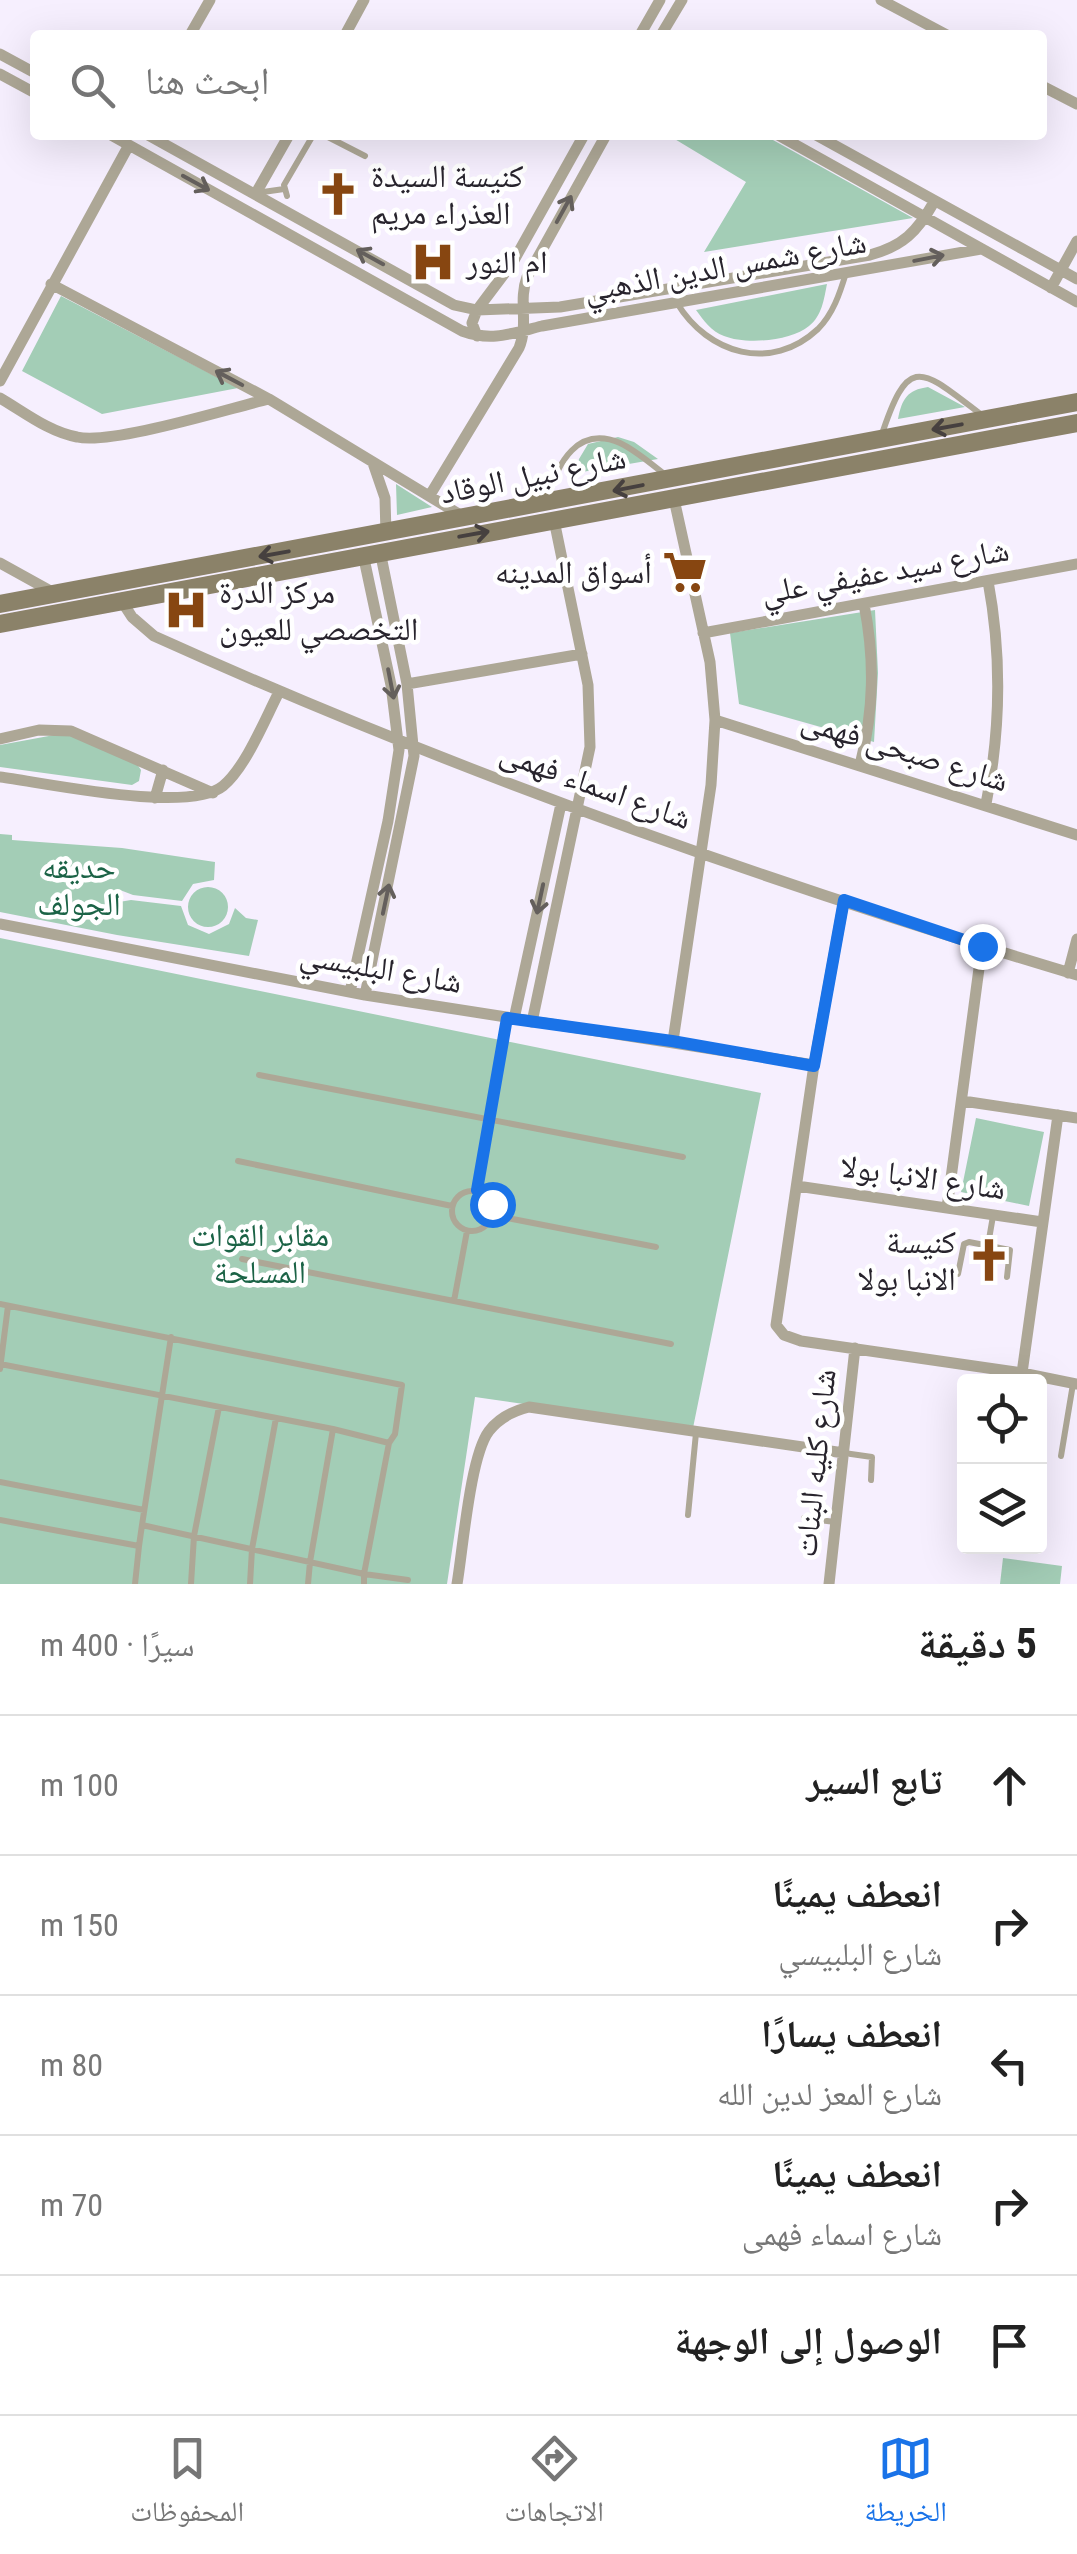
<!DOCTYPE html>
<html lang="ar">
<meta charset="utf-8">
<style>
:root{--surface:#fff;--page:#f6f6f6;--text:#222;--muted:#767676;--line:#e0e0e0;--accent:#1a73e8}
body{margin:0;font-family:"Roboto Condensed","Noto Naskh Arabic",sans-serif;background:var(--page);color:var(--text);direction:rtl}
.controls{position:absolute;right:30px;bottom:30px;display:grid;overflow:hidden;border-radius:10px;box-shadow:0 10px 40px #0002}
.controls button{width:90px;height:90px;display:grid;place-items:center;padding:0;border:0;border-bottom:2px solid var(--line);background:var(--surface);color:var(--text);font:50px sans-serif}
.stop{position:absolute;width:30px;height:30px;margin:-22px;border:8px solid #1a73e8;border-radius:50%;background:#fff}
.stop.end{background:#1a73e8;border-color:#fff;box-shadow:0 2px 10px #0008}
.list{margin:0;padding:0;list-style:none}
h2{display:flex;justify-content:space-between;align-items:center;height:130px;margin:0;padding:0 40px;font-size:42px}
h2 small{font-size:32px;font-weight:400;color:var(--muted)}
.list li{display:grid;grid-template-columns:65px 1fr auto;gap:30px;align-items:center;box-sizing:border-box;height:140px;padding:0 40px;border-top:2px solid var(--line)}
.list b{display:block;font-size:38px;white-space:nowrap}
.list p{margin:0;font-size:32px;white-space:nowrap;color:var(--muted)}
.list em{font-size:32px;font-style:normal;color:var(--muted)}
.icon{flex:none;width:55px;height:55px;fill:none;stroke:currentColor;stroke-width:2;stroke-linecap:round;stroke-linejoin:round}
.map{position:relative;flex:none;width:1077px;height:1584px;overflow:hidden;direction:ltr}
.search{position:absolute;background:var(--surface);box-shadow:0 10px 40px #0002;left:30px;right:30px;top:30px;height:110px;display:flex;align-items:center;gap:25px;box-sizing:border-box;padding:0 35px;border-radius:10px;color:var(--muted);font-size:38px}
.sheet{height:830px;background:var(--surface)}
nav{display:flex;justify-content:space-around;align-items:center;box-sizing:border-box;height:140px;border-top:2px solid var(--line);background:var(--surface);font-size:28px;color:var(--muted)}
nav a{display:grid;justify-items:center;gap:5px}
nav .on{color:var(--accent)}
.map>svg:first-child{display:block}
.green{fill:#a3cdb6}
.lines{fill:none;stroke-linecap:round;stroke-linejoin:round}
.lane{stroke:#ada796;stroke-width:6}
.street{stroke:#ada796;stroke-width:11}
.secondary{stroke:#8b8269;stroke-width:18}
.oneway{stroke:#645f5c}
.oneway2{stroke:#46403f}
.route{stroke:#1a73e8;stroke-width:12}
.labels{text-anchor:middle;stroke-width:9;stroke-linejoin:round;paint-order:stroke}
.poi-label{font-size:32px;fill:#28242d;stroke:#fff;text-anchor:start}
.street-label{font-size:32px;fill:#28242d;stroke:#fff}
.park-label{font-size:32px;fill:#1b6346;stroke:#fff}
</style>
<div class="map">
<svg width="1077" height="1584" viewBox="0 0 1077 1584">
<rect width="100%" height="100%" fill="#f6effe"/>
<path class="green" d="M668,135H764L913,218L704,252L746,182Z
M827,284C824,299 822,316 809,326C791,341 746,345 724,336C711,331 704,321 696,310Z
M61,296L238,388L102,414L22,371Z
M928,387L965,407L898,419C902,399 907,390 928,387Z
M618,437L634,442L658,459L576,473L579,459L588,444Z
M396,484L432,507L397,515Z
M875,610L878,673L874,742L739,704L730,633Z
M65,733L137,764L141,770L139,781L132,785L0,767V745Z
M0,834L12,835V840L122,848L215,862L214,880L193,884L182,901L133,895L120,890L119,902L131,900L181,906L188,925L209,934L229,924L235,908L246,918L258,920L249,956L117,935L0,912Z
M188 907a20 20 0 1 1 40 0a20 20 0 1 1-40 0Z
M0,938L761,1093L693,1428L475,1397L447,1584H0Z
M976,1118L1044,1132L1029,1206L961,1192Z
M1003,1558L1062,1566L1060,1584H1000Z"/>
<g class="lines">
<path class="lane" d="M324,135L365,156
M256,193L284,189
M287,196L284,185L312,137L316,135
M677,303C708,354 771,373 818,329C833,314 840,293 846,273
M881,437C909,352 920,368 983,416
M549,497C557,463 578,425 620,443C637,451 652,465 667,476
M259,1075L683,1157
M238,1161L452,1206
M477,1190L507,1018
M452 1211a20 20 0 1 1 40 0a20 20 0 1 1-40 0Z
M492,1215L656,1247
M988,1245L993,1216
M242,1259L671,1344
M958,1274L964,1244L969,1242L1010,1250L1007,1277
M454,1301L467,1231
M0,1304L402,1385L395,1434L389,1443
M0,1364L333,1429
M0,1369L8,1306
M844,1453L872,1457L871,1480
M1061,1456L1073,1384
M0,1482L144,1510
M688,1515L696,1433
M804,1518L835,1522
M0,1520L139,1546L135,1584
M142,1525L171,1337
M139,1546L142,1525C216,1541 290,1558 364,1574L389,1443L333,1429L310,1562L308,1584
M191,1584L194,1536L219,1407
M250,1584L252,1549L276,1418
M364,1584V1574L408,1580"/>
<path class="street" d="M881,0L947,35
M190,35L210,0
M345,35L364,0
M640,35L660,0
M661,35L682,0
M0,54L35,73
M0,74L35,93
M1042,86L1077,104
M111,135L462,331C492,342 513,333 542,326L981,249
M148,135L454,305L477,310L560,307L870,255C903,246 917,232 934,202
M778,135L1077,302
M816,135L1077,279
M256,193L289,135
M51,284L269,399L462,516
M1051,288L1077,241
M477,336L472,323L477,310L513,262L584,135
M0,381L129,145
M0,398C24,412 49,432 77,437C112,445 227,409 269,399
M373,463L385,498L386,534
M430,495L519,348C529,324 518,301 527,277L606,135
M0,563L56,594
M121,600L132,617L154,636C453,771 763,881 1077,975
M703,633L1077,564
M407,684L582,654
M715,720L1077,835
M0,739L39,730L71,731L213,793
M860,765C874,710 875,660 864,604
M0,777C46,783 189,814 223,786C246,767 265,719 279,692
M155,798L163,770
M986,804C1001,728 1002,656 988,581
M844,900L814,1065L776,1325L784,1335L801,1341L1022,1373L1077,1384
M0,924L365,995L814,1065
M1068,973L1077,939
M350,992L388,821L399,750L391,685L363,554
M365,995L414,756L407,684L380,551
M514,1019L561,804
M532,1022L590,747L588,685L554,520
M673,1041L711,785L715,720L710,662L674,499
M963,1101L1077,1118
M797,1186L1042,1222
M947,1208L982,946
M1022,1373L1058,1115
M457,1584C463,1549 470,1456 489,1431C499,1418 513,1411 529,1407L844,1453
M829,1584L855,1348"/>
<path class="secondary" d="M0,604L1077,402
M0,624L1077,423"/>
</g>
<defs><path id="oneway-shaft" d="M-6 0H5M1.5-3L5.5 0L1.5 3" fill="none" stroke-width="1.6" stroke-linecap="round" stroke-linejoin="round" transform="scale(2.5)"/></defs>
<g class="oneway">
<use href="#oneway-shaft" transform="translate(196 183) rotate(29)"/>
<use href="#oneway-shaft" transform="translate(564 209) rotate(-61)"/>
<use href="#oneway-shaft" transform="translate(370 257) rotate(-151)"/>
<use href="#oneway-shaft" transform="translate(929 258) rotate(-11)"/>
<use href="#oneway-shaft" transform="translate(229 378) rotate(-152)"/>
<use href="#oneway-shaft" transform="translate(391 684) rotate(79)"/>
<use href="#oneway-shaft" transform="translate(386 899) rotate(-78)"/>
<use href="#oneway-shaft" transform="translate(540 899) rotate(102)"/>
</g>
<g class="oneway2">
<use href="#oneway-shaft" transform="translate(947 427) rotate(170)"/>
<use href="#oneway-shaft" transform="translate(628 488) rotate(169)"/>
<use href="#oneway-shaft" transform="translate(474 534) rotate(-10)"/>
<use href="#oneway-shaft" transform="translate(274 554) rotate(170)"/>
</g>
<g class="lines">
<path class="route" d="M492,1204L486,1195L477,1190L507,1018L672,1041L814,1066L844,900L982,946"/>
</g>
<defs>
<g id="church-bare" transform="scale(3.45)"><path d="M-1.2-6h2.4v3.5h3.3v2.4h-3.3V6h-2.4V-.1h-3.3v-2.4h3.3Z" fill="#874611" stroke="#fff" stroke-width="2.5" paint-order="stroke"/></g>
<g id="hospital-bare" transform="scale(3.45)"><path d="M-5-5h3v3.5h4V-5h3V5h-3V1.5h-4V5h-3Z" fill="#874611" stroke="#fff" stroke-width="2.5" paint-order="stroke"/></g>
<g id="supermarket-bare" transform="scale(3.45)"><path d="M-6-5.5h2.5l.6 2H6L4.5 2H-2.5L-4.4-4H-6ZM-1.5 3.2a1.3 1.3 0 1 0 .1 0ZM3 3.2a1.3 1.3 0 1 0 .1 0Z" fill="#874611" stroke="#fff" stroke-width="2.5" paint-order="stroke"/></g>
</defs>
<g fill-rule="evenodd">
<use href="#church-bare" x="338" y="194"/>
<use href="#hospital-bare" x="433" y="262"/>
<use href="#supermarket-bare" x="685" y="572"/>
<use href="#hospital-bare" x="186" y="610"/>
<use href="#church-bare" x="989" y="1260"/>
</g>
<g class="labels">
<g class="poi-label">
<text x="371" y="187">كنيسة السيدة<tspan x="371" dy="37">العذراء مريم</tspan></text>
<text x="466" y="273">ام النور</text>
<text x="652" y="583" text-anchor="end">أسواق المدينه</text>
<text x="219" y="603">مركز الدرة<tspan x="219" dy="37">التخصصي للعيون</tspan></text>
<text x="956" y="1253" text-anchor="end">كنيسة<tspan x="956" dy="37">الانبا بولا</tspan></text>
</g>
<g class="street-label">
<text transform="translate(725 266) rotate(-10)" y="11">شارع شمس الدين الذهبي</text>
<text transform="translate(533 475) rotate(-11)" y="11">شارع نبيل الوقاد</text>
<text transform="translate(885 571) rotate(-10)" y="11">شارع سيد عفيفي علي</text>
<text transform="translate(905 750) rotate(17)" y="11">شارع صبحى فهمى</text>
<text transform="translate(596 785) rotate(20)" y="11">شارع اسماء فهمى</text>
<text transform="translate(381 968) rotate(10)" y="11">شارع البلبيسي</text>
<text transform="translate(923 1177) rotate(8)" y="11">شارع الانبا بولا</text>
<text transform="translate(815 1463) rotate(-84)" y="11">شارع كليه البنات</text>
</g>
<g class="park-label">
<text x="79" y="878">حديقه<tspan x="79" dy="37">الجولف</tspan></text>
<text x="260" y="1246">مقابر القوات<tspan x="260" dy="37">المسلحة</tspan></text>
</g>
</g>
</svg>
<div class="controls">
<button><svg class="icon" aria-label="locate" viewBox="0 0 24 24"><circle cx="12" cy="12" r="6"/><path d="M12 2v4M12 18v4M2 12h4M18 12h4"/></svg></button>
<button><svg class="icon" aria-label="layers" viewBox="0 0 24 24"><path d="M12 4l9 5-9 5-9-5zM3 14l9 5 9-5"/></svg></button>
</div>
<div class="stop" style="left:492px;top:1204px"></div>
<div class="stop end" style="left:982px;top:946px"></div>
<div class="search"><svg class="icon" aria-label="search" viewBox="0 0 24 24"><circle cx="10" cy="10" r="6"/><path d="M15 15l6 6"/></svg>ابحث هنا</div>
</div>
<section class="sheet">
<h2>5 دقيقة<small>سيرًا · 400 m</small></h2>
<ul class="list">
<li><svg class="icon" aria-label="ahead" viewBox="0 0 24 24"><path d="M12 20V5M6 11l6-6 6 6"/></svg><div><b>تابع السير</b></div><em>100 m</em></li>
<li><svg class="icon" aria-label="right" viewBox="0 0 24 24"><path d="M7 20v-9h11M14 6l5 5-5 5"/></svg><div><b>انعطف يمينًا</b><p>شارع البلبيسي</p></div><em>150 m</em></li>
<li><svg class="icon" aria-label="left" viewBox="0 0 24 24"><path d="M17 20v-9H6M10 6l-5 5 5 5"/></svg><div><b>انعطف يسارًا</b><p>شارع المعز لدين الله</p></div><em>80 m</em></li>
<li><svg class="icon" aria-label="right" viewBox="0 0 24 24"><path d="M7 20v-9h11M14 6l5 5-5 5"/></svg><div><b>انعطف يمينًا</b><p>شارع اسماء فهمى</p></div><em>70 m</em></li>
<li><svg class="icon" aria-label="arrive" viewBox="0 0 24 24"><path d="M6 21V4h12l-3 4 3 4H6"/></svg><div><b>الوصول إلى الوجهة</b></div></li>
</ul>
</section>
<nav>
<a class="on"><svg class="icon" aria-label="map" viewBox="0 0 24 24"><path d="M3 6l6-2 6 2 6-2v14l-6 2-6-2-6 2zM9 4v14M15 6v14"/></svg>الخريطة</a>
<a><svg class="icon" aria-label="directions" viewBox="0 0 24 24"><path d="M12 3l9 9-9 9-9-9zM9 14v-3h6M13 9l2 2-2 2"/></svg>الاتجاهات</a>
<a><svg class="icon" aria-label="saved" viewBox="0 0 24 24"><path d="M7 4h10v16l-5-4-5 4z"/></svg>المحفوظات</a>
</nav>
